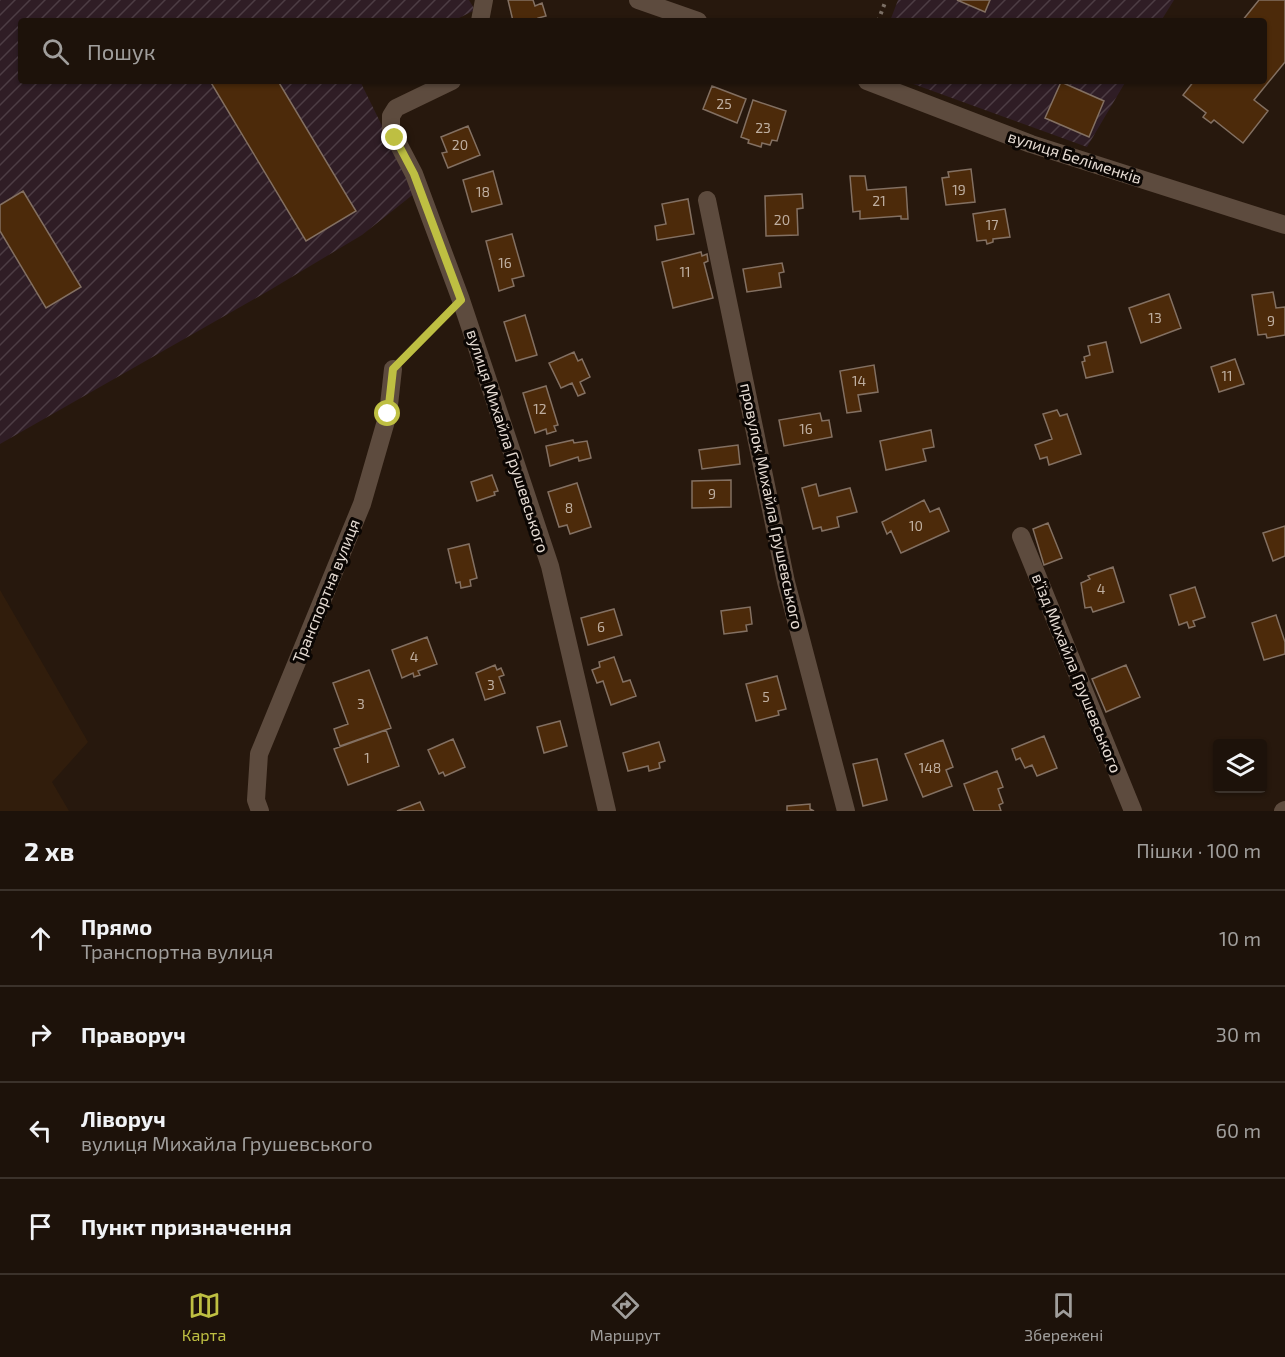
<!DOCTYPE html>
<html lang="uk">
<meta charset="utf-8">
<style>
:root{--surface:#1d120a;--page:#2a2018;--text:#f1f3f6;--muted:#a09e9c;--line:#3b322b;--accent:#bebf42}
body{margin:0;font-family:"Exo 2",sans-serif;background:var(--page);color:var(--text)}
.controls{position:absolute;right:18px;bottom:18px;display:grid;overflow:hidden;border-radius:6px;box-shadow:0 2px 4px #0004}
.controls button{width:54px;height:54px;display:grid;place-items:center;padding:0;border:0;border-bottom:2px solid var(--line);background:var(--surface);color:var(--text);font:30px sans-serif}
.stop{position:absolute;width:18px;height:18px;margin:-14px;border:4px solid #bebf42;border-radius:50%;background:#fff}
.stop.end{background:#bebf42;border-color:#fff;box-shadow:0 2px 6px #0008}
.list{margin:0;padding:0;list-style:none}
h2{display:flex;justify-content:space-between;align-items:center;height:78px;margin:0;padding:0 24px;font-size:26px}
h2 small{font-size:20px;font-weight:400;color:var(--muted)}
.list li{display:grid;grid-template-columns:39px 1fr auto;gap:18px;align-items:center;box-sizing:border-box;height:96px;padding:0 24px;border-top:2px solid var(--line)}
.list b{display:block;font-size:22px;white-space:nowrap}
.list p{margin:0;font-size:20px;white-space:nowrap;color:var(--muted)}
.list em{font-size:20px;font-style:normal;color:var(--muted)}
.icon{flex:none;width:33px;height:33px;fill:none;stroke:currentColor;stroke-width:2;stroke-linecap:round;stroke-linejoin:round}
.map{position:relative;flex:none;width:1285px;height:811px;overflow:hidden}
.search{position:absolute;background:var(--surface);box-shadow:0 2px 4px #0004;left:18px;right:18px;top:18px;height:66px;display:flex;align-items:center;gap:15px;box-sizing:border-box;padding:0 21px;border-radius:6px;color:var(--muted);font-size:22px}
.sheet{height:462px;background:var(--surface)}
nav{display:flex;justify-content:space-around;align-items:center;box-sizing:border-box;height:84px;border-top:2px solid var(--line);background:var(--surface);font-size:16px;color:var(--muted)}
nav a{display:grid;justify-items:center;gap:3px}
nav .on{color:var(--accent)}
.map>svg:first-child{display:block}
.built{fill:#311d0c}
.industrial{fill:url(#industrial-furrows)}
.building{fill:#4c2a0a;stroke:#837062;stroke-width:1.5}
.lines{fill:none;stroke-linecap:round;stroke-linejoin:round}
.path{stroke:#7b6f65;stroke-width:4;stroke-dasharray:3 4.5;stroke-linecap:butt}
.minor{stroke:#5d4b3e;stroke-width:18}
.route{stroke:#bebf42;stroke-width:8}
.labels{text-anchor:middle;stroke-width:6;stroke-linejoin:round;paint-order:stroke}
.number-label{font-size:14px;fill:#bfafa1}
.street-label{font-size:16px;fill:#e5dbd3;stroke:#0b0603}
</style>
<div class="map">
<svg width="1285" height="811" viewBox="0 0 1285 811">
<defs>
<pattern id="industrial-furrows" width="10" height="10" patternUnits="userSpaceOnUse" patternTransform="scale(1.5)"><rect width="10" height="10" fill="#2f1d25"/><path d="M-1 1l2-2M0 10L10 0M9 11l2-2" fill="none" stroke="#4d3d44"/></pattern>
</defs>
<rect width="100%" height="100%" fill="#27180d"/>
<path class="built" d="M0,590L88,742L52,782L69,811H0Z"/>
<path class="industrial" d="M0,0H469L475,10L453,21H21V81H360L415,193L362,235L270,290L0,444Z
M898,0H1174L1161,21H890Z
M905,81H1126L1087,147Z"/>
<path class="building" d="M508,0H533L535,6L542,3L546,16L538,18V21H513Z
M957,0H990L985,12Z
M1259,0H1285V62L1254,100L1268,111L1243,143L1214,120L1211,123L1203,117L1206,113L1183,95L1194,81H1264V21H1242Z
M210,81H278L356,211L306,241Z
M1061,82L1104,101L1089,137L1045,118Z
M712,86L746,99L737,123L703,109Z
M753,100L786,111L777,141L772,140L770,145L762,143L761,147L748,143L749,140L741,137Z
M468,126L480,155L448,168L442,153L447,152L441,137Z
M971,169L975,202L946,205L942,178L949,177L948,172Z
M493,171L502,204L472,212L463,180Z
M850,176H865L867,190L906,187L908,219H901V216L860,219V211L853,212Z
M23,191L81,287L46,308L0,231V205Z
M802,194L803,208L797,209L798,235L766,236L765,196Z
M688,199L694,234L657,240L655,226L666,224L662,204Z
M1005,209L1010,237L993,239V242L987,244L986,240L977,241L973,214Z
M512,234L524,276L512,279L514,286L499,291L486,241Z
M701,252L702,256L707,254L708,261L704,263L713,298L673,308L662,262Z
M782,263L784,272L779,273L781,287L747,292L743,269Z
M1273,292L1276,308L1285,307V335L1267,338L1266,334L1258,335L1252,295Z
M1169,294L1181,328L1141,343L1129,308Z
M525,315L537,355L516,361L504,322Z
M1106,342L1113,372L1086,378L1082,362L1085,361L1084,357L1090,355L1088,346Z
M574,352L578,361L582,359L590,377L580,382L585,393L578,396L572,383L561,388L549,363Z
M1235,359L1244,384L1219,392L1211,367Z
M874,365L878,392L858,395L861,411L847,413L840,371Z
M546,386L558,425L554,426L556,431L547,434L546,429L535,433L523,393Z
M1057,410L1060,416L1067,414L1081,454L1049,465L1047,457L1040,459L1035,445L1052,439L1043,414Z
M820,413L822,421L829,420L832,437L784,446L779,420Z
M931,430L934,447L923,449L926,461L886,470L880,441Z
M573,440L574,443L587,441L591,458L579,461L578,457L550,466L546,446Z
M738,445L740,464L702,469L699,450Z
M492,475L498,491L494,492L495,495L477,501L471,482Z
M731,480V507L692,508V481Z
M577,483L591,527L570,534L567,525L559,527L548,492Z
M816,484L819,496L850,488L857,512L837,517L839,527L822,531L821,527L813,529L802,488Z
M924,500L930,512L939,508L949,531L901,553L891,531L887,534L882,522Z
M1048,523L1062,558L1044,565L1033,529Z
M1285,526V556L1273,561L1263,533Z
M469,544L477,578L470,580L471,586L461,588L460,582L456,583L448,549Z
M1113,567L1124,602L1093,612L1091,607L1085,608L1081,583L1090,579L1088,576Z
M1195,587L1205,617L1193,621L1195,626L1189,628L1187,622L1179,625L1170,595Z
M750,607L752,624L746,625L747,631L724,634L721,611Z
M614,609L622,635L588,645L581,618Z
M1276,615L1285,642V654L1264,660L1252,623Z
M427,637L437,664L418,671L420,675L414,677L413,673L402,678L392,650Z
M614,657L623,682L630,680L636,696L611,705L603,681L597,683L592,670L600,667L599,662Z
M495,665L497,670L501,668L504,675L499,677L505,693L485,700L476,673Z
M1126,665L1140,697L1106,712L1092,679Z
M369,670L391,728L340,746L334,729L348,724L333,683Z
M777,676L786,709L778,711L779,715L756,721L746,684Z
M560,721L567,746L544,753L537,727Z
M386,730L399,766L348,785L334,749Z
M1044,736L1057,768L1037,776L1032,765L1025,768L1020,758L1016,760L1012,749Z
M453,739L465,767L445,776L443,772L439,774L428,750Z
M943,740L953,767L946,770L952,786L923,797L905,754Z
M659,742L665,761L659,763L660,768L649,771L648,766L628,771L623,753Z
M877,759L887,800L863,806L853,764Z
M997,771L1003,787L998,789L1003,803L999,805L1001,811H974L964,784Z
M420,802L424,811H397Z
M810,804V809L814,811H787V806Z"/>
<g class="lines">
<path class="path" d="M878,21L886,0
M406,355L447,314"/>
<path class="minor" d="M638,0L698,21
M480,21L484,0
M452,81L396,108L391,116V130L414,174L461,300L550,566L607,811
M867,81L1031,144L1285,225
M707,200L786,582L846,811
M1021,536L1133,811
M260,811L256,800L259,754L362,504L388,414L393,369
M1283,811L1285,810"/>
</g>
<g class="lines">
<path class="route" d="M388,414L393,369L461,300L414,174L395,138"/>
</g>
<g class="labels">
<g class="number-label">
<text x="724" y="109">25</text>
<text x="763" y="133">23</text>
<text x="460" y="150">20</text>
<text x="959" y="195">19</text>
<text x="483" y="197">18</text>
<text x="879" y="206">21</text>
<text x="782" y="225">20</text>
<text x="992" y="230">17</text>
<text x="505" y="268">16</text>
<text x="685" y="277">11</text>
<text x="1155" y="323">13</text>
<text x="1271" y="326">9</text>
<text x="1227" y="381">11</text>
<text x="859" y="386">14</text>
<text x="540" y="414">12</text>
<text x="806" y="434">16</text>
<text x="712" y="499">9</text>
<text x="569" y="513">8</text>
<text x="916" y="531">10</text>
<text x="1101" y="594">4</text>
<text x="601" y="632">6</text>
<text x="414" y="662">4</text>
<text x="491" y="690">3</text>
<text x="766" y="702">5</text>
<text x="361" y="709">3</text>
<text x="367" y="763">1</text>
<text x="930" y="773">148</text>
</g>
<g class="street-label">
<text transform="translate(1075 157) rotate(18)" y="6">вулиця Беліменків</text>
<text transform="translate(508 441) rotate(72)" y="6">вулиця Михайла Грушевського</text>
<text transform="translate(772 506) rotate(78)" y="6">провулок Михайла Грушевського</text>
<text transform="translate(326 591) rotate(-68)" y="6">Транспортна вулиця</text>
<text transform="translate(1077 673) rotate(68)" y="6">в’їзд Михайла Грушевського</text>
</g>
</g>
</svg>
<div class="controls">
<button><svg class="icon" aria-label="layers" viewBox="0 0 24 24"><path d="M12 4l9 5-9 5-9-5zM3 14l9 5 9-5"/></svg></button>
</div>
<div class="stop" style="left:388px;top:414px"></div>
<div class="stop end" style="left:395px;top:138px"></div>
<div class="search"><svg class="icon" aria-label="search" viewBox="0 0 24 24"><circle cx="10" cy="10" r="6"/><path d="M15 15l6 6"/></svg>Пошук</div>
</div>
<section class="sheet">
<h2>2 хв<small>Пішки · 100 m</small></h2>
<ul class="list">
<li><svg class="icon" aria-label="ahead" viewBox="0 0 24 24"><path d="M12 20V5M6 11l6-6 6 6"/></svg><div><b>Прямо</b><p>Транспортна вулиця</p></div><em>10 m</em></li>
<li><svg class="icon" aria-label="right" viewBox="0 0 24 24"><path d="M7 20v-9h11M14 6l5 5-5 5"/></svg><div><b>Праворуч</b></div><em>30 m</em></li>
<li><svg class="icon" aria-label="left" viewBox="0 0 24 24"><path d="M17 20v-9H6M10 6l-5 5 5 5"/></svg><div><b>Ліворуч</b><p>вулиця Михайла Грушевського</p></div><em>60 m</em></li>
<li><svg class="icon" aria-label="arrive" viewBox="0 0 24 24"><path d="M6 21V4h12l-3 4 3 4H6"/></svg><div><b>Пункт призначення</b></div></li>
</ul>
</section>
<nav>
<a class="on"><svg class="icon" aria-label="map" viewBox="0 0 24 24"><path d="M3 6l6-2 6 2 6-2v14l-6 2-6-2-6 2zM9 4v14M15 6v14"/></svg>Карта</a>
<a><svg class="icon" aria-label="directions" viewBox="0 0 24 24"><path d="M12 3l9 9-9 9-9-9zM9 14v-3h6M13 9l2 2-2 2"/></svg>Маршрут</a>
<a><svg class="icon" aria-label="saved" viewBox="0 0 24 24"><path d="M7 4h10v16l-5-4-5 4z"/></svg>Збережені</a>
</nav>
